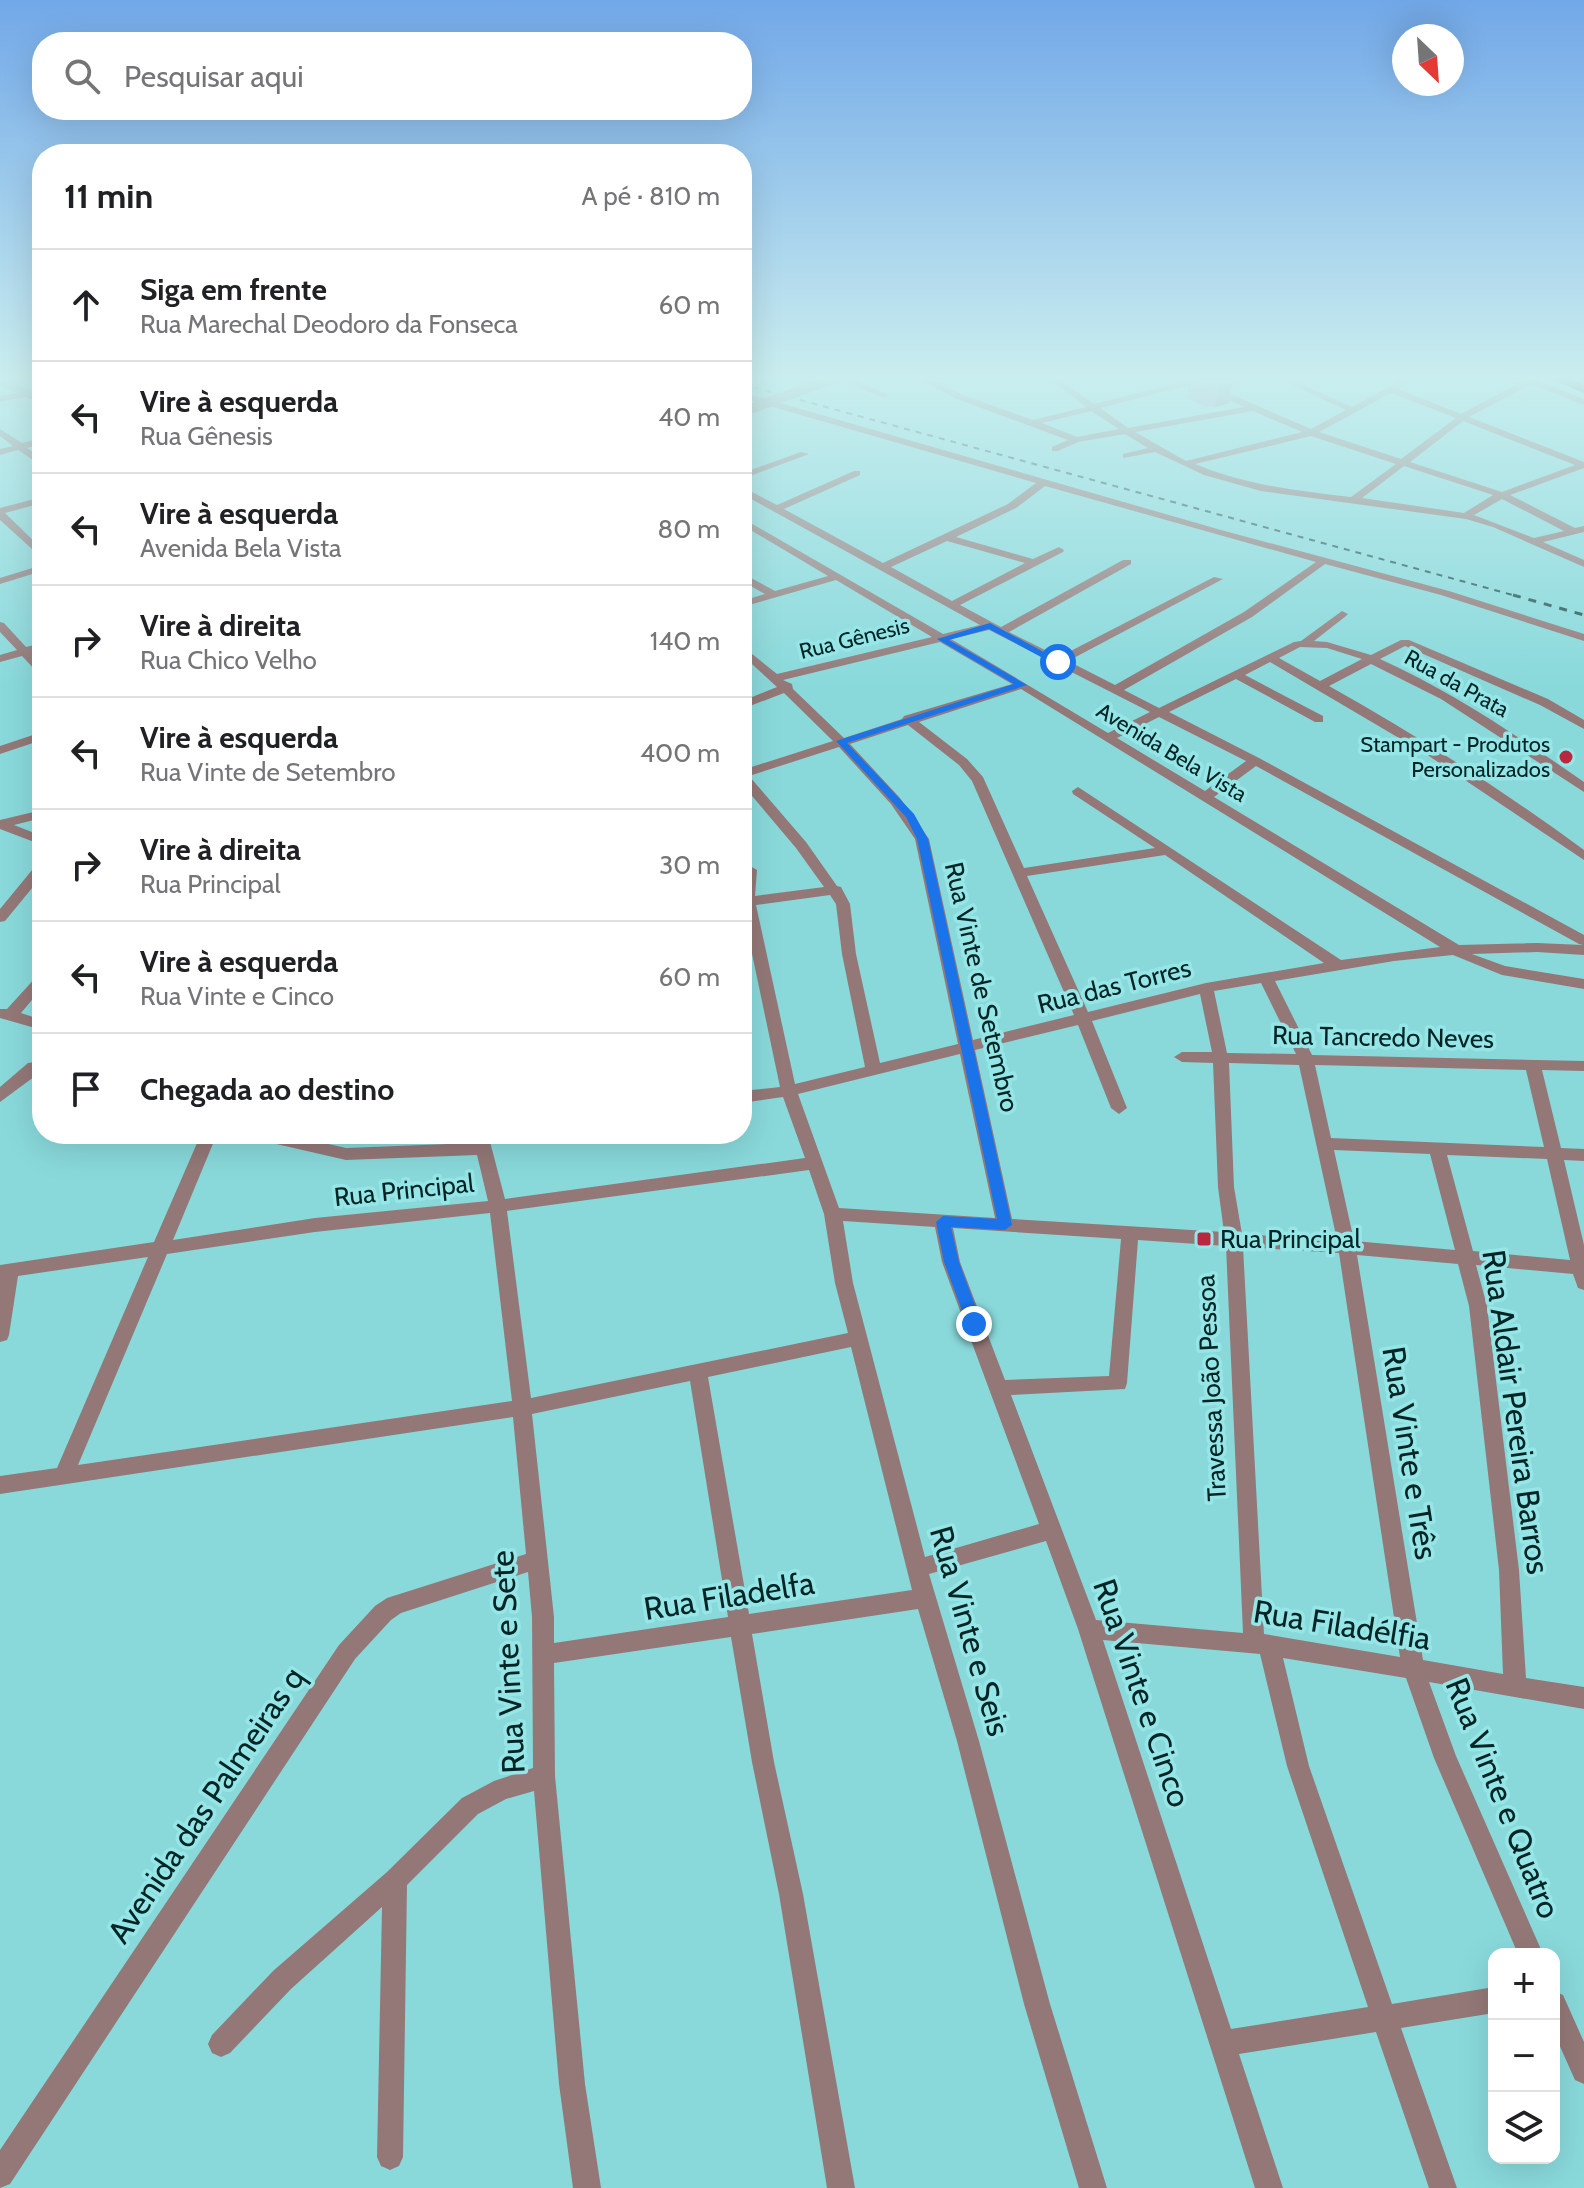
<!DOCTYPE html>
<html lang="pt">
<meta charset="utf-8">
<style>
:root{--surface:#fff;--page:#f2f2f2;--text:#202124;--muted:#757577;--line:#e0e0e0}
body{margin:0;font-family:Cabin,sans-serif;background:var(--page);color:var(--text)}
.controls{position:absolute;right:24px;bottom:24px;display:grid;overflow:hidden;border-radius:16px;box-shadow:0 8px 32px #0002}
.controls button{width:72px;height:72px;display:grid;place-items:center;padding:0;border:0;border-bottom:2px solid var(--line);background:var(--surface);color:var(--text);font:40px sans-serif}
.compass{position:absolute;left:1392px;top:24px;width:72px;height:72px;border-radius:50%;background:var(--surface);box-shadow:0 8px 32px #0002;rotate:155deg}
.stop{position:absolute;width:24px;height:24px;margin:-18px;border:6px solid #1a73e8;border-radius:50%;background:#fff}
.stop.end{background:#1a73e8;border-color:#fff;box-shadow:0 2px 8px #0008}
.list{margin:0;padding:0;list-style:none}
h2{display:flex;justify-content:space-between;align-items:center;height:104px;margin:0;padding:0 32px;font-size:34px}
h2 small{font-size:26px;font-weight:400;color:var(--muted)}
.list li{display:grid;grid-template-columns:52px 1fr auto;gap:24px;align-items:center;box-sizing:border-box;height:112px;padding:0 32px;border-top:2px solid var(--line)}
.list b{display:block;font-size:30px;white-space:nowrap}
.list p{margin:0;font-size:26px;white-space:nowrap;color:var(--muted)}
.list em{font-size:26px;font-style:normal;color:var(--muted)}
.icon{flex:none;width:44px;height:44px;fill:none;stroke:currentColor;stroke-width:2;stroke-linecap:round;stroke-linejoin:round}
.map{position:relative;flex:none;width:1584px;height:2188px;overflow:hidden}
.search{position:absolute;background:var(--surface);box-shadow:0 8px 32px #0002;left:32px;top:32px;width:720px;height:88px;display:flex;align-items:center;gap:20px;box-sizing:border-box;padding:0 28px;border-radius:32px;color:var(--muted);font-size:30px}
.panel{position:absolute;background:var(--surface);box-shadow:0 8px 32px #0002;left:32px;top:144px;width:720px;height:1000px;border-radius:32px}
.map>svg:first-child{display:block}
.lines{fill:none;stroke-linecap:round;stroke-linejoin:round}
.minor{fill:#947878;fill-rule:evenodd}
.highway{fill:#511d21;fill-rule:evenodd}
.rail-far1{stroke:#225051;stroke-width:2;stroke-dasharray:6 6;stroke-linecap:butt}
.rail{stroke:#225051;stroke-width:3;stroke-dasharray:8 8;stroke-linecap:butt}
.minor-bridge{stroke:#947878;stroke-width:10}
.wall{fill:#ae8eb8}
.shaded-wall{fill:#8d7496}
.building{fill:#caa5d6;stroke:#8d7496;stroke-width:2}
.route{fill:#1a73e8}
.poi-dot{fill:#b9283f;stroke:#96e6e8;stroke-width:3}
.labels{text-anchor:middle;stroke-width:7;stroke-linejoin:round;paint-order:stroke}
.far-street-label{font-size:22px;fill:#012425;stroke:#96e6e8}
.far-poi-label{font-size:22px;fill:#012425;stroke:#96e6e8;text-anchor:end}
.street-label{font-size:26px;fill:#012425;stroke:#96e6e8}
.poi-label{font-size:26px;fill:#012425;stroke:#96e6e8;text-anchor:start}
.near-street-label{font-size:32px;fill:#012425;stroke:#96e6e8}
</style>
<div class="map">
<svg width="1584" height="2188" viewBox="0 0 1584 2188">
<rect width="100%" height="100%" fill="#89d9db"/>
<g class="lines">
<path class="minor" d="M0,379L32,391L42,398V404L25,397L0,402V396L17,393L0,385Z
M846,379H853L890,396L883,398L846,382Z
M919,379H929L963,395L1033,420L1086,407L1050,379H1059L1094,404L1186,381L1185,379H1204L1203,382L1311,429L1346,410L1280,379H1290L1352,407L1404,379H1414L1398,389L1461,414L1523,381L1521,379H1534L1584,399V405L1531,384L1469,417L1584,462V468L1510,495L1575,528L1584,526V532L1543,542L1584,560V567L1493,527L1466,519L1261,491L1204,475L1155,452L1123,458V454L1148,448L1125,434L1078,442L1058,451H1052V447L1068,440L957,399ZM1194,384L1244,407L1128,428L1100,408ZM1391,393L1456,418L1401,459L1319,432ZM1091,411L1119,429L1077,437L1042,423ZM1253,411L1302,432L1186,461L1135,432ZM1463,421L1575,465L1502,492L1410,462ZM1311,436L1396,464L1351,497C1298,491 1245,485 1195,464ZM1404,466L1493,495L1464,513L1362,498ZM1502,499L1564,531L1534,538L1474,515Z
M1578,379H1584V382L1579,381Z
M742,392L1221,530L1449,591L1584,634V641L1441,595L1325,564L1252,617L1124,690L1159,708L1294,642L1301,641L1342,611L1348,614L1346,616L1314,641L1327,642L1371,655L1401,640H1409L1548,699L1584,720V729L1540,705L1405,646L1380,659C1453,692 1519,737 1584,782V792L1441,699L1371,664L1329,686C1417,735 1502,790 1584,850V860L1426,754L1270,662L1245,675L1323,716V722H1315L1236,679L1169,712L1259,758L1584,935V955L1537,952L1472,954L1505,966L1584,979V989L1502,975L1453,955L1394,961L1275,981L1312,1055L1584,1061V1071L1542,1070L1561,1148L1584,1149V1161L1564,1160L1584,1245V1290L1578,1288L1573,1274L1476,1265L1487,1306L1519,1570L1526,1678L1584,1687V1709L1429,1682L1456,1756L1543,1954H1518L1434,1758L1406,1678L1283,1658L1309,1766L1392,2004L1494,1987V2013L1401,2028L1457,2188H1429L1376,2032L1239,2054L1283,2188H1255L1078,1629L1046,1541L929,1574L979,1741L1050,2004L1107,2188H1079L1024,2004L957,1741L918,1609L752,1634L774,1762L803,1894L855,2188H827L779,1894L752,1762L731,1637L554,1663L555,1776L585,2084L601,2188H573L559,2084L534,1791L506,1799L478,1814L407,1885L403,2157L399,2166L390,2170L381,2166L377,2157L382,1907L291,1989L230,2053L221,2057L212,2053L208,2044L212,2035L273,1971L387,1872L462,1798L494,1781L533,1768L532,1617L528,1572L401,1613L391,1620L355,1659L10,2184L0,2188V2150L339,1645L375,1606L387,1598L526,1554L513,1417L0,1494V1476L57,1468L148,1257L18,1276L9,1335L7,1340L0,1342V1265L154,1242L201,1134H217L173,1240L315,1218L488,1201L477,1155L346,1160L259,1140L251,1134H285L346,1148L474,1143L472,1134H488L505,1199L805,1158L783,1097L742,1103V1091L780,1087L742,906L743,870L750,866L757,870L755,896L824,887L796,848L742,784V770L833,741L784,693L742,709V701L777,687L742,655V646L777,674L932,637L836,580L742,607V601L765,594L742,581V573L775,591L828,576L742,525V518L943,634L980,625L742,494V487L777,505L854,471H860V475L784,509L883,563L1008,504L1036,483L742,398ZM1045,486L1316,562L1244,612L1115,685L1068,661L1223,579L1214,577L1059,657L1009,632L1131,564V560H1123L1001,627L960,605L1063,552L1064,550L1059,547L1033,559L956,537L1016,508ZM947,541L1025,563L952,601L891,567ZM989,630L1150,712L1108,733L951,639ZM940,642L1012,684L904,716L902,719L844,738L793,689L792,684L783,680ZM1300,647L1327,648L1362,659L1320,681L1279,658ZM1021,689L1440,947L1341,960L1078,787L1072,791L1073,794L1155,848L1024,868L983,777L967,759L919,722ZM1159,717L1246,761L1205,791L1117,738ZM908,725L959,765L972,781L1074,1015L973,1040L929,839L900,798L850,744ZM839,747L891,804L915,839L958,1044L880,1063L856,954L850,904L841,887L837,886L806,842L749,776ZM1256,766L1579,944L1583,945L1537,943L1459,945L1214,797ZM1165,855L1324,963L1206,983L1088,1012L1027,876ZM830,895L836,904L842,954L865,1067L795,1084L756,905ZM1261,983L1296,1054L1227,1053L1214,991ZM1200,994L1212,1052H1182L1174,1057L1182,1062L1213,1063L1218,1187L1224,1232L1012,1219L975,1050L1078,1025L1111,1108L1119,1114L1127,1108L1092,1021ZM960,1054L995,1218L839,1208L798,1094ZM1229,1063L1299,1065L1337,1240L1242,1234L1234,1187ZM1315,1065L1526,1070L1544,1147L1331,1138ZM1334,1150L1430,1154L1455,1250L1354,1241ZM1447,1155L1547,1159L1570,1260L1473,1251ZM809,1170L824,1214L835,1283L848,1333L531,1398L507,1211ZM490,1213L512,1401L78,1465L167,1254L315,1232ZM843,1221L935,1227L942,1262L1039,1524L925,1557L853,1283ZM953,1228L1121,1239L1109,1376L1005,1380L960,1262ZM1138,1240L1226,1246L1243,1633L1096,1620L1011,1395L1125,1389L1127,1383ZM1243,1247L1339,1253L1400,1657L1264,1634ZM1357,1255L1458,1264L1469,1306L1499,1570L1503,1674L1423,1660ZM851,1347L912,1590L749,1614L708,1377ZM690,1381L728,1617L554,1643V1617L532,1414ZM1103,1640L1260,1654L1287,1766L1368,2007L1231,2029Z
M0,429L22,443L42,438V444L27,448L42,458V466L18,450L0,455V449L13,446L0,436Z
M801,452L809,454L742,479V473Z
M42,497V503L5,513L42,549V558L0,520V508Z
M42,565V571L0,584V578Z
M0,622L4,623L26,647L42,643V650L32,653L42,664V675L38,673L22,656L0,662V655L17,650L0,632Z
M42,732V740L0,754V746Z
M42,810V818L14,825L42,836V845L0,829V820Z
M42,863V876L5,921L0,922V909L37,864Z
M42,974V988L21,1013L42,1020V1030L0,1018V1009H7L37,976Z
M42,1061V1071L0,1102V1087L28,1063Z
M1554,1991L1563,1995L1584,2042V2084L1575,2080L1554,2033Z"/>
<path class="highway" d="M1551,379H1569L1584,384V393Z"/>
<path class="rail-far1" d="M742,384L1520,597"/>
<path class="rail" d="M1513,595L1584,615"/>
<path class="minor-bridge" d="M742,412L832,379"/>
</g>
<path class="wall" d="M1190,379H1227L1229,403L1215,407L1204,406L1187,398Z"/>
<path class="shaded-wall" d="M1233,381L1229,403L1215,407L1219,385Z"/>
<path class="building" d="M1195,379H1227L1233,381L1219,385L1208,384Z"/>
<linearGradient id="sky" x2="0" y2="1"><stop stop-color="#71a8e8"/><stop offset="0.55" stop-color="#caeeef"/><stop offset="1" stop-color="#caeeef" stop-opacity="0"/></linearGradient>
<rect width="1584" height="685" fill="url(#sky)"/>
<path class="route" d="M990,623L1062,662L1054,664L989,629L949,640L1027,685L847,743L914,814L928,839L1012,1225L1005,1230L951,1227L959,1262L982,1324L974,1330L967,1324L944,1262L936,1222L943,1216L997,1219L917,839L906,817L836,741L1014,684L937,639Z"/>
<g class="poi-dot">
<circle cx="1566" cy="757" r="8"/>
<rect x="1196" y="1231" width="16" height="16" rx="4"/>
</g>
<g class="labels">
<g class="far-street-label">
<text transform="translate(854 638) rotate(-14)" y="8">Rua Gênesis</text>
<text transform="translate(1457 683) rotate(29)" y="8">Rua da Prata</text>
<text transform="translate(1172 752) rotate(31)" y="8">Avenida Bela Vista</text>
</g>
<g class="far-poi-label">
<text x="1550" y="752">Stampart - Produtos<tspan x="1550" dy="25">Personalizados</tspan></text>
</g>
<g class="street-label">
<text transform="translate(1114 986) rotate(-14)" y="9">Rua das Torres</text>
<text transform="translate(982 987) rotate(77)" y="9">Rua Vinte de Setembro</text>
<text transform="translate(1383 1037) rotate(1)" y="9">Rua Tancredo Neves</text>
<text transform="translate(404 1190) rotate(-6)" y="9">Rua Principal</text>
<text transform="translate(1211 1388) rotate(-93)" y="9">Travessa João Pessoa</text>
</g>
<g class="poi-label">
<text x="1220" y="1248">Rua Principal</text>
</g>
<g class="near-street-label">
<text transform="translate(1516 1412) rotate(82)" y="11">Rua Aldair Pereira Barros</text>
<text transform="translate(1410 1453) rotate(81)" y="11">Rua Vinte e Três</text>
<text transform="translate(729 1596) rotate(-9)" y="11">Rua Filadelfa</text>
<text transform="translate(1342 1625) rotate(9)" y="11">Rua Filadélfia</text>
<text transform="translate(970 1631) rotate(74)" y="11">Rua Vinte e Seis</text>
<text transform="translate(508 1662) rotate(-93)" y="11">Rua Vinte e Sete</text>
<text transform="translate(1142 1693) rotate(71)" y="11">Rua Vinte e Cinco</text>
<text transform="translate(1503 1798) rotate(68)" y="11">Rua Vinte e Quatro</text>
<text transform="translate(206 1805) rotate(-56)" y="11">Avenida das Palmeiras q</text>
</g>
</g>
</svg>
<div class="controls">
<button>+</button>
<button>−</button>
<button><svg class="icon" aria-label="layers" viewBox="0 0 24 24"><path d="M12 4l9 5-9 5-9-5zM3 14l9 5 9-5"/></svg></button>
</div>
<svg class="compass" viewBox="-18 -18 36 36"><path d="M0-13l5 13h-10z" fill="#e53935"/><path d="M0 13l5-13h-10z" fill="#757577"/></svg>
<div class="stop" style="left:1058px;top:662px"></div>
<div class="stop end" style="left:974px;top:1324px"></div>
<div class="search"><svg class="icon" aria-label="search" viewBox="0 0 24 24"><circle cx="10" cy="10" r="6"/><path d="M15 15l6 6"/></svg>Pesquisar aqui</div>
<section class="panel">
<h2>11 min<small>A pé · 810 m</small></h2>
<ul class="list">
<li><svg class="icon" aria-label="ahead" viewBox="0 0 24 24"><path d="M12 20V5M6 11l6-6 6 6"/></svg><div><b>Siga em frente</b><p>Rua Marechal Deodoro da Fonseca</p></div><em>60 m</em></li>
<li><svg class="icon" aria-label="left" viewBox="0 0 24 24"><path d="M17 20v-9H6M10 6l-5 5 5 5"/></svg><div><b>Vire à esquerda</b><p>Rua Gênesis</p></div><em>40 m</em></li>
<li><svg class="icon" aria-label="left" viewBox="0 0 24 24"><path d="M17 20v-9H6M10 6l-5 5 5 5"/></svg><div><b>Vire à esquerda</b><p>Avenida Bela Vista</p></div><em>80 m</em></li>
<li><svg class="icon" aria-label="right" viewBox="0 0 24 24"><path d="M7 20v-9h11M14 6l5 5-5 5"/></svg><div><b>Vire à direita</b><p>Rua Chico Velho</p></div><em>140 m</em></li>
<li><svg class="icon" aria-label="left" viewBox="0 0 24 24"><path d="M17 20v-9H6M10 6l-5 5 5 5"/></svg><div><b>Vire à esquerda</b><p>Rua Vinte de Setembro</p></div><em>400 m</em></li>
<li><svg class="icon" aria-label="right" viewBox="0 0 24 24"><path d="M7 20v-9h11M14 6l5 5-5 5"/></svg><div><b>Vire à direita</b><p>Rua Principal</p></div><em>30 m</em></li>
<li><svg class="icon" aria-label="left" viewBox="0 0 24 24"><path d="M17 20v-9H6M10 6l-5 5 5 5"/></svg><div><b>Vire à esquerda</b><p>Rua Vinte e Cinco</p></div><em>60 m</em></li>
<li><svg class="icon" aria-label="arrive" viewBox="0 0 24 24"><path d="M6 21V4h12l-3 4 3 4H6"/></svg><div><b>Chegada ao destino</b></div></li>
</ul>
</section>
</div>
